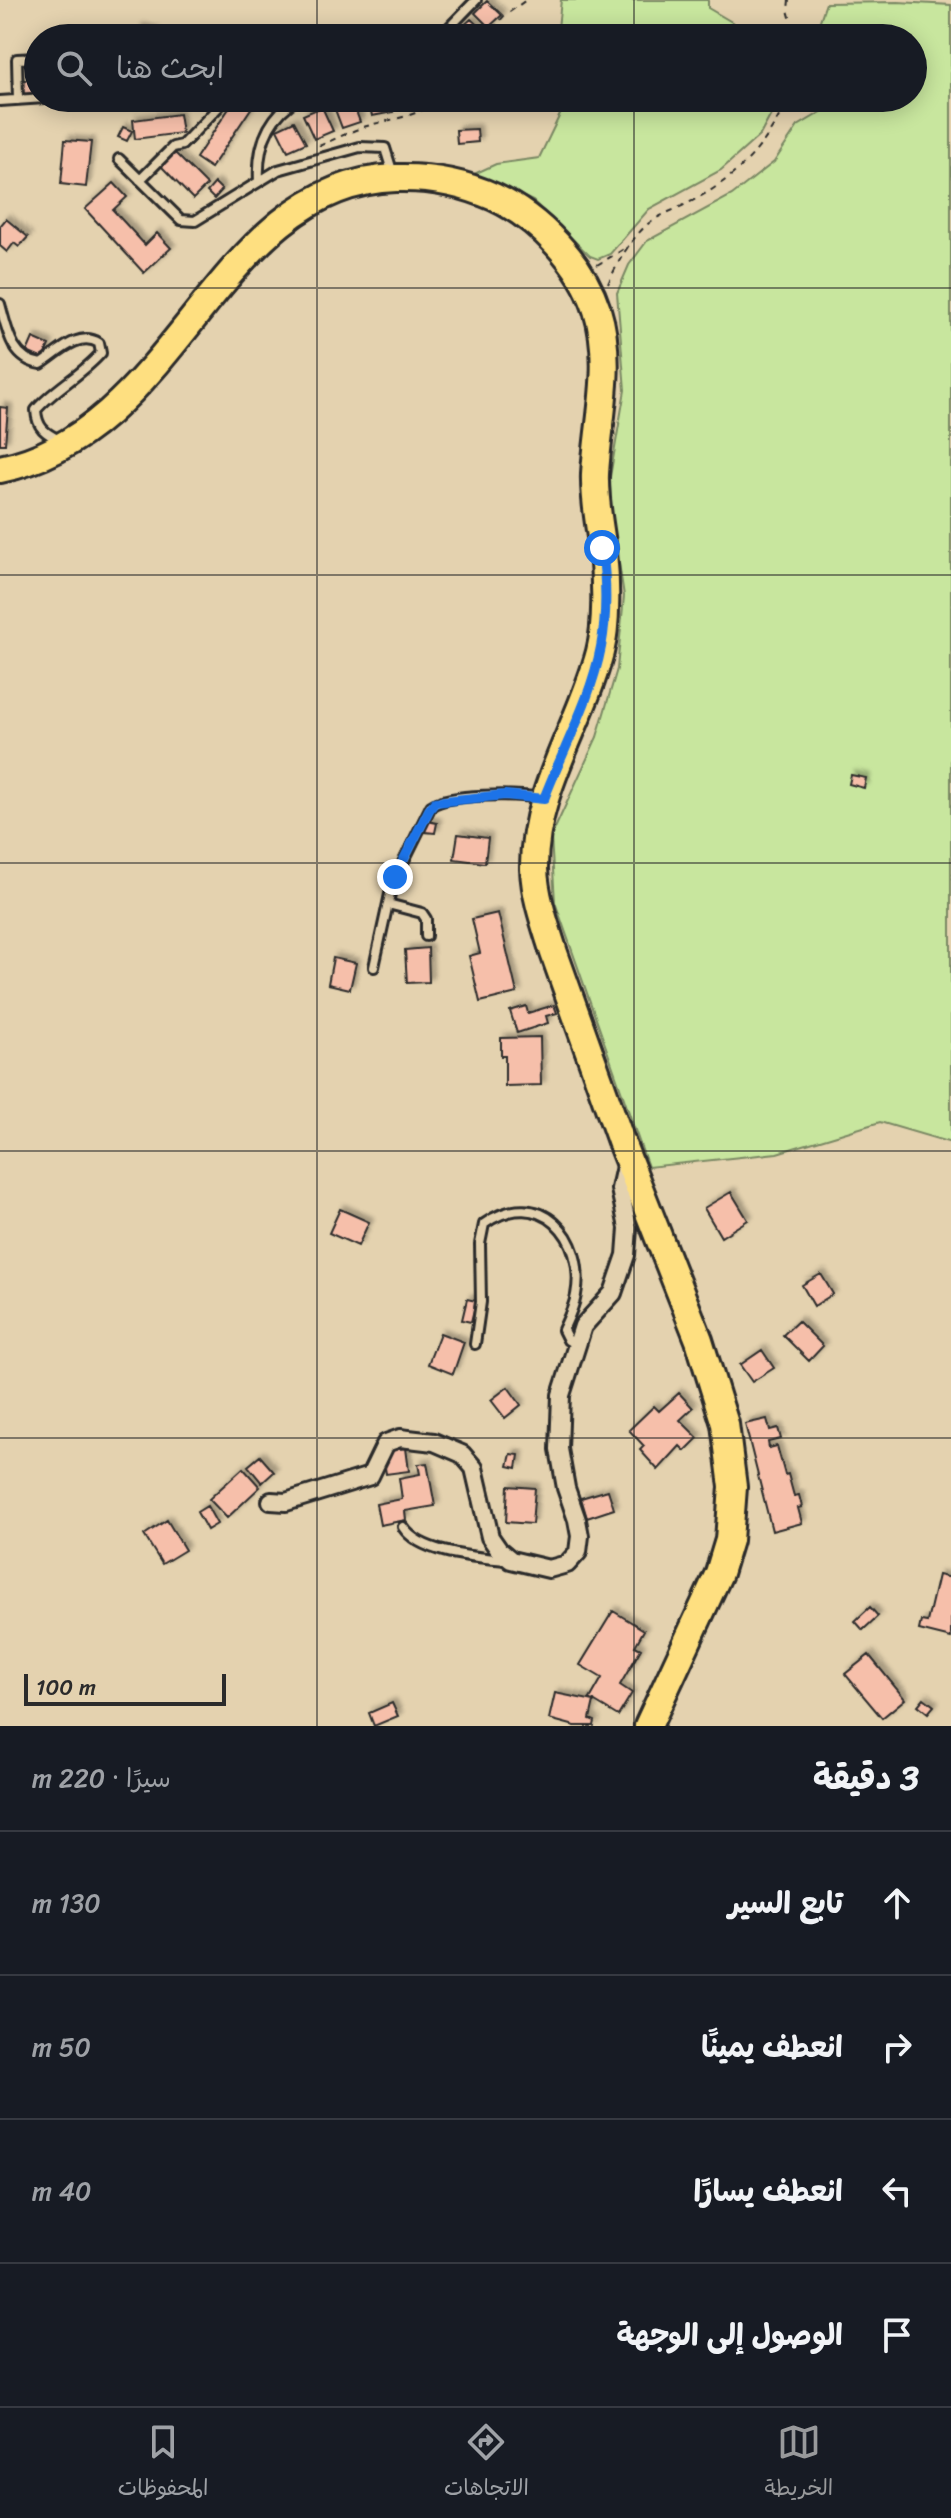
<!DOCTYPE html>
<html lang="ar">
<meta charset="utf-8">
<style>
:root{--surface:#171b24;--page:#20242c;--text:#f1f3f6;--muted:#9ea1a6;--line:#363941;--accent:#98999b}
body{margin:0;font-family:Sriracha,"Playpen Sans Arabic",sans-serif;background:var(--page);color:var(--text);direction:rtl}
.scale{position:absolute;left:24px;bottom:20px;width:202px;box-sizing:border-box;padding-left:8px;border:4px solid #2b2b2b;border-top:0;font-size:22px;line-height:28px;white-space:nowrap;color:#2b2b2b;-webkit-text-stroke:6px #e4d2af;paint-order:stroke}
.stop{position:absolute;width:24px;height:24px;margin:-18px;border:6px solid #1a73e8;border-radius:50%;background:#fff}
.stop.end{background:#1a73e8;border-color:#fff;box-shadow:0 2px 8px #0008}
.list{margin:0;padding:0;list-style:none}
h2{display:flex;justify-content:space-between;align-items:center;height:104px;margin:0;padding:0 32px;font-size:34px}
h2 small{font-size:26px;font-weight:400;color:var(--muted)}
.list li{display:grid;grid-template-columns:52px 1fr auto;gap:24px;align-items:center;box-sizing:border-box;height:144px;padding:0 32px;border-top:2px solid var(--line)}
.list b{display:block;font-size:30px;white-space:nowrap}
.list em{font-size:26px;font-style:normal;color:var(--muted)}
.icon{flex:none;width:44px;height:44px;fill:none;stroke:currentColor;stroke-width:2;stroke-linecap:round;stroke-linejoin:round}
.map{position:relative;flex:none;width:951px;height:1726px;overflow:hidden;direction:ltr}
.search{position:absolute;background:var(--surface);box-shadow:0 4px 20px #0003;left:24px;right:24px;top:24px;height:88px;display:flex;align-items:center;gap:20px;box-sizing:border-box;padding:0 28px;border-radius:44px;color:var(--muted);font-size:30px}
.sheet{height:680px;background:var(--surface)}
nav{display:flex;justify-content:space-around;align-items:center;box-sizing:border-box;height:112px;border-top:2px solid var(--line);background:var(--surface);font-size:22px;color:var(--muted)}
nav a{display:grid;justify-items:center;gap:4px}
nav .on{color:var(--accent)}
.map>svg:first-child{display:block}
.green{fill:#c8e69e;stroke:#7a8864;stroke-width:2}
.building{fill:#f6bfaa;stroke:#2b2b2b;stroke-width:2;filter:url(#shadow)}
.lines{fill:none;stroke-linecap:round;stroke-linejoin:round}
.lane-casing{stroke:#2b2b2b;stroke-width:14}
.street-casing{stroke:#2b2b2b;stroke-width:22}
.primary-casing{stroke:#2b2b2b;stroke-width:32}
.path{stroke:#2b2b2b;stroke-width:2;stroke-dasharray:6 6;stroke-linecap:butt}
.lane{stroke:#e4d2af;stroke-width:8}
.street{stroke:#e4d2af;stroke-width:16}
.primary{stroke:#fedf80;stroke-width:26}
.route{stroke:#1a73e8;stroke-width:10}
.grid{fill:none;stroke:#2b2b2b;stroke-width:2;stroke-opacity:0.55}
</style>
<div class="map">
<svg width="951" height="1726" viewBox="0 0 951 1726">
<defs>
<filter id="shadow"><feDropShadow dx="4" dy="-4" stdDeviation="2" flood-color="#0004"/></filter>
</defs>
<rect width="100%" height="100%" fill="#e4d2af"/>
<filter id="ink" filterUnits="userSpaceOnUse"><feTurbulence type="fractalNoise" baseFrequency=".0125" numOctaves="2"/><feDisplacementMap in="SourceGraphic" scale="16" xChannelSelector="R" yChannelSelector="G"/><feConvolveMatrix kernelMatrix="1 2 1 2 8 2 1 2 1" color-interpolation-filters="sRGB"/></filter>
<g filter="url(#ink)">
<path class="green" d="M561,0H708V8L759,38H557Z
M898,2L951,5V1143L880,1122L777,1153L648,1167L555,902L551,837L597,737L617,669L624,596L611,510L610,477L625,390L617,293L629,265L647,241L732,195L774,162L798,126L845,98H913V38H814L826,3Z
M568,98H780L760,135L721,170L649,209L610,254L598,259L590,256L533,201L474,174L496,164L539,158Z"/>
<path class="building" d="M487,1L502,15L489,27L475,13Z
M471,19L487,34L484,38H471L461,28Z
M139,28L154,31L153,38H137Z
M23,80H38V94H23Z
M236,98H258L211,168L196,158Z
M351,98L360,122L342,128L333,104Z
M368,98H390L393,112L372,116Z
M405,98H427V100L408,106Z
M322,107L333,131L314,139L303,115Z
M179,114L182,133L135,139L133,120Z
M294,121L306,143L288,151L277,129Z
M123,127L132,131L127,141L118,137Z
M477,129L478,142L457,144L456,130Z
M65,140L91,142L86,187L61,184Z
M175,153L207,185L193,199L161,166Z
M114,183L127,197L113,210L145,245L157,233L171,248L144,273L85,209Z
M215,183L222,190L214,199L207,192Z
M6,219L28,237L19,247L14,243L7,252L0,246V226Z
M33,338L49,345L43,359L27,352Z
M0,407L8,408L5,444H0Z
M851,775L866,778L864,788L849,784Z
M427,821L437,823L435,833L425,832Z
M458,834L488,838L485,863L454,859Z
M498,913L517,993L480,1002L469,956L480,953L472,919Z
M428,948L429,982L407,983L405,950Z
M333,958L356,963L350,989L328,984Z
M554,1005L557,1013L546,1016L548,1023L517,1033L510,1011L526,1006L528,1013Z
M540,1037L541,1085L505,1086V1056H501V1038Z
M731,1192L748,1220L721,1237L704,1208Z
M340,1209L369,1222L358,1246L329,1233Z
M821,1274L833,1294L814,1306L802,1285Z
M467,1299L476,1301L471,1322L462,1320Z
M798,1321L823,1346L809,1361L783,1335Z
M440,1333L464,1342L453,1374L428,1364Z
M762,1350L774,1368L752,1382L740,1365Z
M508,1387L521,1405L505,1418L491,1400Z
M679,1393L693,1408L680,1420L698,1438L685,1451L680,1446L658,1470L640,1450L644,1446L629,1430L654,1406L659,1411Z
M767,1419L770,1430L778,1428L781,1439L768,1442L769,1448L777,1446L785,1475L788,1474L794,1496L799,1495L802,1507L798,1508L802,1523L772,1531L745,1424Z
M406,1448L409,1471L386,1474L384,1461L390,1450Z
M511,1454L519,1455L517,1468L508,1466Z
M260,1456L274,1472L262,1483L248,1466Z
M427,1463L435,1506L405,1511L406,1520L380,1525L376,1504L402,1499L399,1478L420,1474L418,1464Z
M243,1468L260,1487L227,1518L209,1499Z
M508,1486L535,1488L532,1524L506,1522Z
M608,1490L614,1509L587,1518L581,1498Z
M207,1506L217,1524L207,1530L197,1512Z
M167,1520L185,1550L162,1564L144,1535Z
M938,1575L951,1578V1638L919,1630L921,1621L927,1622Z
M870,1607L878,1616L863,1630L855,1621Z
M613,1611L644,1630L635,1646L641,1649L620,1685L632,1693L618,1716L590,1699L602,1678L580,1665Z
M869,1655L905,1699L882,1718L845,1674Z
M555,1693L594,1701L590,1719L595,1721L594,1726H575L549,1719Z
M924,1698L934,1706L928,1713L918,1705Z
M392,1703L398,1716L374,1726L369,1713Z"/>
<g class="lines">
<g class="lane-casing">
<path id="lane" d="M439,38L476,0
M18,100L17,59L38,58
M0,101L45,98
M119,159L181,220L195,221L278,170L360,147L385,148L393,174
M140,180L173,147L182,145L227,98
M259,181C257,146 268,116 299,98
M0,304C7,329 11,360 41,364C58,353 79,330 99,343L101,353C82,375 55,388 36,410C37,428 45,433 61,441
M388,904L422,913L426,919V936
M374,967L392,885L431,806C449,793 517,794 540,798
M475,1344L481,1302L480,1244L484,1224C540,1184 587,1238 576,1295C574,1307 568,1319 563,1330L568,1340L575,1344
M403,1527C420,1554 476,1557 506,1560"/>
</g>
<g class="street-casing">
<path id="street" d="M271,1501L286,1502L370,1476L386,1443L400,1438L434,1442L462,1454L474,1468L490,1537L499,1550L511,1560L549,1569L567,1564L578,1552L580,1536L577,1520L566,1488L559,1449L561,1395L583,1326L613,1293L626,1255L628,1228L620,1189L626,1162"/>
</g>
<g class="primary-casing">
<path id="primary" d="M0,469C180,433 217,183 396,178C431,177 463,183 494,197C539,218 582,263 597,310C614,364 598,419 595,474C594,500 600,526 603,552C606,580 607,624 600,652C581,725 533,791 534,869C535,897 546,927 554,953L623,1147L699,1340L725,1424L733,1487L729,1540L719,1573L648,1726"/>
</g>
<path class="path" d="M789,0L788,10L796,38
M485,38L504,16L526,0
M319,146C335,139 351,131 367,126C393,118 420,117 440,98
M597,265L629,246
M608,284C617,263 631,238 649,223C661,214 675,210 688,203C733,181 769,146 787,98"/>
<use href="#lane" class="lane"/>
<use href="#street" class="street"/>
<use href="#primary" class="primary"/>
</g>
</g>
<g class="lines" filter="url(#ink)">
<path class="route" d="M395,877L429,810L435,802L505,795L544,799C563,749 591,700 601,647C607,616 606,579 602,548"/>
</g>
<path class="grid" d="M317,0V38M634,0V38M317,98V1726M634,98V1726M0,288H951M0,575H951M0,863H951M0,1151H951M0,1438H951"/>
</svg>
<div class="scale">100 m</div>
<div class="stop" style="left:602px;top:548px"></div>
<div class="stop end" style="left:395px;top:877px"></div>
<div class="search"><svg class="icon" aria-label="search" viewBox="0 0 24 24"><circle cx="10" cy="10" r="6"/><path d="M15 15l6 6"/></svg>ابحث هنا</div>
</div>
<section class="sheet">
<h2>3 دقيقة<small>سيرًا · 220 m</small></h2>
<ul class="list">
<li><svg class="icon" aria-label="ahead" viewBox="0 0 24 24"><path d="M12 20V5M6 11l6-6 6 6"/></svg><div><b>تابع السير</b></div><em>130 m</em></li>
<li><svg class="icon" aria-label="right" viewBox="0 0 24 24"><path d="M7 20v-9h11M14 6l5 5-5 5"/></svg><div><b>انعطف يمينًا</b></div><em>50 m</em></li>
<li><svg class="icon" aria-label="left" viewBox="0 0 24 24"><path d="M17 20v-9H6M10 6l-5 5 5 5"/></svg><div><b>انعطف يسارًا</b></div><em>40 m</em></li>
<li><svg class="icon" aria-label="arrive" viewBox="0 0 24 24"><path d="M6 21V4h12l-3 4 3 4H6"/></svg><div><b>الوصول إلى الوجهة</b></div></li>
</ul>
</section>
<nav>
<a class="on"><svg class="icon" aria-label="map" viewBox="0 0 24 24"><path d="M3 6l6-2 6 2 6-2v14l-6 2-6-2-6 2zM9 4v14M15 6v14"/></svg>الخريطة</a>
<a><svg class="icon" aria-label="directions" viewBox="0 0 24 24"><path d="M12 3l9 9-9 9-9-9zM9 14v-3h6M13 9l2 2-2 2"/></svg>الاتجاهات</a>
<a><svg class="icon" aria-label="saved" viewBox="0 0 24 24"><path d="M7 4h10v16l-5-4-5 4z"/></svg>المحفوظات</a>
</nav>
